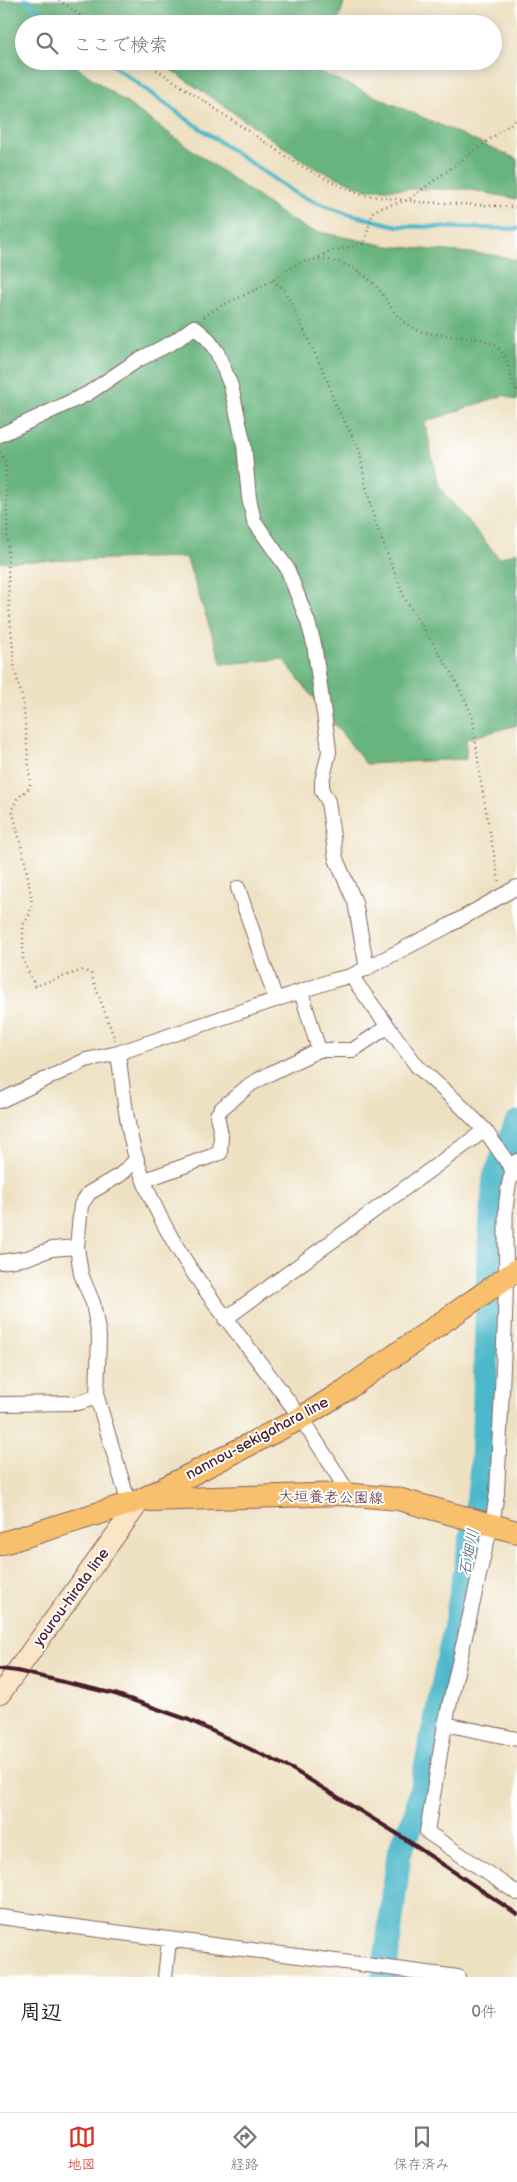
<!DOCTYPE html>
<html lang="ja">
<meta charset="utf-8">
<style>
:root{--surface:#fff;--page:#f6f6f6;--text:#222;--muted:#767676;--line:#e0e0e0;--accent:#d93025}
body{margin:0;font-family:"Balsamiq Sans","Klee One",sans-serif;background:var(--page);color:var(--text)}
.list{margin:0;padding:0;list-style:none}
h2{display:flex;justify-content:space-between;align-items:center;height:65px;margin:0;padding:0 20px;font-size:21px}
h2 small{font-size:16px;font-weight:400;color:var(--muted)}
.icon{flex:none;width:28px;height:28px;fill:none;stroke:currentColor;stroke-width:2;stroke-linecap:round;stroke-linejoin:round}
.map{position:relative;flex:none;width:517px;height:1977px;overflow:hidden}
.search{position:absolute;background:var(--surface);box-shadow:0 2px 12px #0003;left:15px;right:15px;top:15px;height:55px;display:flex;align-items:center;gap:12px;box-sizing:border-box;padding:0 18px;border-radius:28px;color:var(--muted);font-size:19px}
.sheet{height:135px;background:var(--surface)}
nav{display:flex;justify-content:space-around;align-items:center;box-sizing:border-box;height:70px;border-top:1px solid var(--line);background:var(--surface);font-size:14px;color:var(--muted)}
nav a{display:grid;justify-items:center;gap:2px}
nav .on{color:var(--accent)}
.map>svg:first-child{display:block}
.forest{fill:#67b47e;stroke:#586a54}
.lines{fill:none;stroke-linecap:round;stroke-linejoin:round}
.stream{stroke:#4eb8cb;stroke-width:4.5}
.river{stroke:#4eb8cb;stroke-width:25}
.minor-casing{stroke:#836360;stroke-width:16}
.secondary-casing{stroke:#836360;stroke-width:22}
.primary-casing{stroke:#836360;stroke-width:24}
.path{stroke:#836360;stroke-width:2.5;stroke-dasharray:1 4;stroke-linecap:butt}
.minor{stroke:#fff;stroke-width:14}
.secondary{stroke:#fce5c4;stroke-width:20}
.primary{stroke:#f8bf6c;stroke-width:22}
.rail{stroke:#4a1f2b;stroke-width:4}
.labels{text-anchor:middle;stroke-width:4;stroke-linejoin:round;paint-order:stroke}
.street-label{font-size:15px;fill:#4a1f2b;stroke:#fff}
.water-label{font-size:16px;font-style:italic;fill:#4c5c6b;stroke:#fff}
</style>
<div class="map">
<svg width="517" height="1977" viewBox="0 0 517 1977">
<rect width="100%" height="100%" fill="#fff"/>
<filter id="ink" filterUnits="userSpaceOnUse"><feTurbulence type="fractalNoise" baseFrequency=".02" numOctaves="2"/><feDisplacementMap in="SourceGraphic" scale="10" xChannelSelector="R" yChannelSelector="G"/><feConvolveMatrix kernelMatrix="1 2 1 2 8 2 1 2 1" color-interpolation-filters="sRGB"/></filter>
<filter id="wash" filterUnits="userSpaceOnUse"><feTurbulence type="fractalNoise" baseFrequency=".0096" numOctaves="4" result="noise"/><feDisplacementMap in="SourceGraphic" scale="20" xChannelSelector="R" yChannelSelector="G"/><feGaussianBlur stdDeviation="1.12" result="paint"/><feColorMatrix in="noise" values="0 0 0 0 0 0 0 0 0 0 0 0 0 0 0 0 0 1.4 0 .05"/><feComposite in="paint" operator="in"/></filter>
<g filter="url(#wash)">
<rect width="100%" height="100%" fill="#eee1c2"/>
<path class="forest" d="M0,0H345L337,24H103L95,18L91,24H24V61H68L282,214L309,230L388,246L493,255L517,260V401L504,395L425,422L438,486L499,558L517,552V725L466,739V759L366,764L283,659L222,664L186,557L0,562Z
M158,61H323L320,72L517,159V199L466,189H364L311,166Z"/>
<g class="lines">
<path class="stream" d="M25,0L56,24
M107,61L185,118L298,195L345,213L397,226L517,229"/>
<path class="river" d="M384,1977L399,1854L417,1810L455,1629L478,1502L483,1458L489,1257L495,1177L517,1123"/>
</g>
</g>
<g filter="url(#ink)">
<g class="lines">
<g class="minor-casing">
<path id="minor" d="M0,435L87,394L138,360L175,341L194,327L207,338L217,352L231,386L244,445L249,498L254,521L287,568L308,622L314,644L328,742L329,752L322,781V791L328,801L336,859L355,902L367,969
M238,888L276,1000
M351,976L417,1066L456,1101L485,1130L516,1175
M301,992L319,1050
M118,1053C123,1088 126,1124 136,1158C167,1259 243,1334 301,1419C316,1440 330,1463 344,1486V1494
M0,1101L86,1060L118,1053L334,980L351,976L448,926L517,887
M517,1161C500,1192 507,1242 506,1277C505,1349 500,1421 497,1493L492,1525L486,1545L445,1724L427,1832L517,1893
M145,1180L220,1153L221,1135L217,1115L222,1108L251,1084L271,1073L319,1050H353L387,1027
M0,1262L27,1258L52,1249L77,1247
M225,1319L485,1130
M0,1404L78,1403L97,1397
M129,1504L97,1397L99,1336L93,1303L81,1274L77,1247L81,1205L89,1193L120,1175L137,1159
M445,1724L517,1739
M0,1917L458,1977
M165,1977L169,1941"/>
</g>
<g class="secondary-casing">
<path id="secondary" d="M0,1694L141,1500"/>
</g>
<g class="primary-casing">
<path id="primary" d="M150,1500L344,1494L398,1499L517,1532
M0,1544L141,1500L301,1418L344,1391L517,1270"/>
</g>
<path class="path" d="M59,0L92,24
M144,61L299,165L344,188L362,195L421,202L517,207
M319,257L328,252L364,244L373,212L380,208L408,200L517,119
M273,280L285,291L327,379L334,402L360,451L365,483L375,522L404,597L452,674L468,706L473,720L480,777L499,882
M204,317C218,305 240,298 257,289C287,273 303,250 340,263C353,267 362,273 372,282C390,299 390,316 415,329C437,340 482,331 499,349C509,360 510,378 517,391
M0,452L5,462L6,472L9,606L15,671L23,701L30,779V787L17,799L12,809L26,866L32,903L29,916L23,925V960L35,986L83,970L91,974L115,1040"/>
<use href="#minor" class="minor"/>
<use href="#secondary" class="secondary"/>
<use href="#primary" class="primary"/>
<path class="rail" d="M0,1669L17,1671L115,1694L189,1720L292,1769L396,1833L517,1914"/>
</g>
</g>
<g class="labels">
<g class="street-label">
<text transform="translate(257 1438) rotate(-28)" y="5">nannou-sekigahara line</text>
<text transform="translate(331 1497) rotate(1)" y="5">大垣養老公園線</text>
<text transform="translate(71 1597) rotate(-54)" y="5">yourou-hirata line</text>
</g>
<g class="water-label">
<text transform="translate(468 1552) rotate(-79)" y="6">石畑川</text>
</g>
</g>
</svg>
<div class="search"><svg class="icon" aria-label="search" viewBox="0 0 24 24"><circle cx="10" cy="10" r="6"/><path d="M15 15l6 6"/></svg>ここで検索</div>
</div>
<section class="sheet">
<h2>周辺<small>0件</small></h2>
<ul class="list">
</ul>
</section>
<nav>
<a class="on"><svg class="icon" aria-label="map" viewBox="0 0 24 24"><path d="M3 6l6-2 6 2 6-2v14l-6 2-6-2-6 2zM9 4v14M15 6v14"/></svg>地図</a>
<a><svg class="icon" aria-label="directions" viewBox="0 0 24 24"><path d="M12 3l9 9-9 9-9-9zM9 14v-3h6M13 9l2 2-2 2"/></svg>経路</a>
<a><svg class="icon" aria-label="saved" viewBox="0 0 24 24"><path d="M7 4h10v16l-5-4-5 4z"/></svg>保存済み</a>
</nav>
